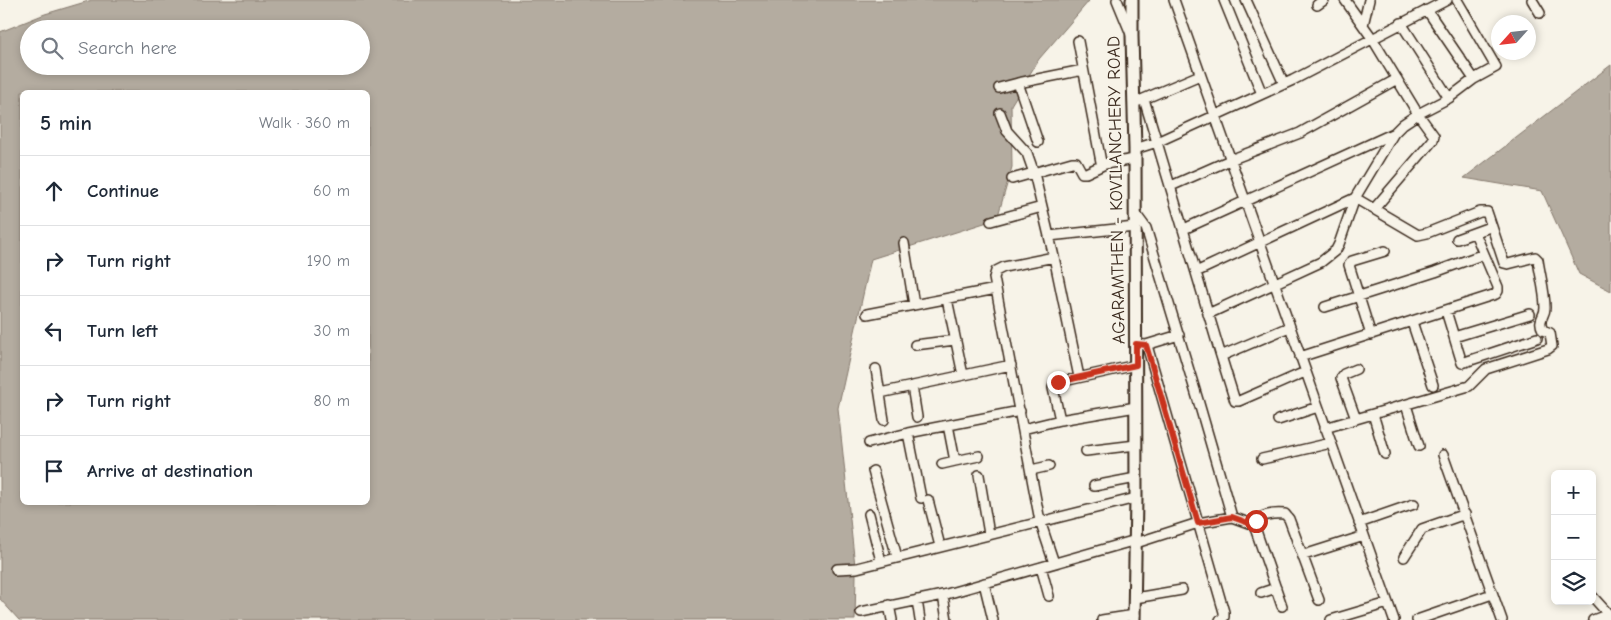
<!DOCTYPE html>
<meta charset="utf-8">
<style>
:root{--surface:#fff;--page:#f2f2f3;--text:#1f2937;--muted:#747a83;--line:#e0e1e3}
body{margin:0;font-family:"Comic Neue",sans-serif;background:var(--page);color:var(--text)}
.controls{position:absolute;right:15px;bottom:15px;display:grid;overflow:hidden;border-radius:8px;box-shadow:0 2px 8px #0003}
.controls button{width:45px;height:45px;display:grid;place-items:center;padding:0;border:0;border-bottom:1px solid var(--line);background:var(--surface);color:var(--text);font:25px sans-serif}
.compass{position:absolute;left:1491px;top:15px;width:45px;height:45px;border-radius:50%;background:var(--surface);box-shadow:0 2px 8px #0003;rotate:243deg}
.stop{position:absolute;width:15px;height:15px;margin:-11px;border:4px solid #c8321e;border-radius:50%;background:#fff}
.stop.end{background:#c8321e;border-color:#fff;box-shadow:0 1px 5px #0008}
.list{margin:0;padding:0;list-style:none}
h2{display:flex;justify-content:space-between;align-items:center;height:65px;margin:0;padding:0 20px;font-size:21px}
h2 small{font-size:16px;font-weight:400;color:var(--muted)}
.list li{display:grid;grid-template-columns:32px 1fr auto;gap:15px;align-items:center;box-sizing:border-box;height:70px;padding:0 20px;border-top:1px solid var(--line)}
.list b{display:block;font-size:19px;white-space:nowrap}
.list em{font-size:16px;font-style:normal;color:var(--muted)}
.icon{flex:none;width:28px;height:28px;fill:none;stroke:currentColor;stroke-width:2;stroke-linecap:round;stroke-linejoin:round}
.map{position:relative;flex:none;width:1611px;height:620px;overflow:hidden}
.search{position:absolute;background:var(--surface);box-shadow:0 2px 8px #0003;left:20px;top:20px;width:350px;height:55px;display:flex;align-items:center;gap:12px;box-sizing:border-box;padding:0 18px;border-radius:28px;color:var(--muted);font-size:19px}
.panel{position:absolute;background:var(--surface);box-shadow:0 2px 8px #0003;left:20px;top:90px;width:350px;height:415px;border-radius:8px}
.map>svg:first-child{display:block}
.water{fill:#b4aca0;stroke:#84786c;fill-rule:evenodd}
.lines{fill:none;stroke-linecap:round;stroke-linejoin:round}
.minor-casing{stroke:#3b2a1e;stroke-width:12}
.major-casing{stroke:#3b2a1e;stroke-width:15}
.minor{stroke:#f7f3e8;stroke-width:9}
.major{stroke:#f7f3e8;stroke-width:11}
.route{stroke:#c8321e;stroke-width:6}
.labels{text-anchor:middle;stroke-width:4.5;stroke-linejoin:round;paint-order:stroke}
.street-label{font-size:18px;fill:#3b2a1e;stroke:#f7f3e8}
</style>
<div class="map">
<svg width="1611" height="620" viewBox="0 0 1611 620">
<rect width="100%" height="100%" fill="#f7f3e8"/>
<filter id="ink" filterUnits="userSpaceOnUse"><feTurbulence type="fractalNoise" baseFrequency=".02" numOctaves="2"/><feDisplacementMap in="SourceGraphic" scale="10" xChannelSelector="R" yChannelSelector="G"/><feConvolveMatrix kernelMatrix="1 2 1 2 8 2 1 2 1" color-interpolation-filters="sRGB"/></filter>
<g filter="url(#ink)">
<path class="water" d="M92,0H1088L1089,1L1039,59L1011,105L1012,167L997,219L871,259L838,408L856,575L855,620H19L0,599V32L45,14ZM29,29H361V66H29ZM22,92H368V502H22Z
M1611,65V291L1579,274L1542,191L1464,178Z"/>
<g class="lines">
<g class="minor-casing">
<path id="minor" d="M1117,0L1131,34
M1174,0L1394,620
M1224,0L1262,94
M1246,0L1284,84
M1532,0L1540,13
M1317,5L1324,0
M1427,10L1474,79
M1401,23L1449,98
M1363,25L1369,0
M1078,41L1101,162L1105,164L1135,159
M999,88L1018,83
M1144,99L1221,356L1289,327
M1139,101L1200,75
M1000,113L1007,131L1027,153L1034,173L1054,257L1004,267L996,271L994,278L1040,521L1054,563
M1038,142L1018,83L1083,70
M1135,149L1157,142L1293,80L1447,0
M1012,179L1072,162H1076L1082,173H1086L1105,164
M1171,186L1230,160L1300,133L1397,79
M1374,209L1433,140L1434,136L1418,114L1449,98L1474,79L1496,67L1457,0
M1135,213L1146,228L1198,400L1232,517L1198,523L1136,543
M991,221L1042,207
M1184,229L1394,133
M1049,236L1135,227
M1457,239L1487,228
M904,243L914,305
M1054,257L1079,377
M1196,272L1355,198
M947,299L963,375
M1325,307L1435,272L1484,254
M1446,311L1462,363L1537,338
M867,314L996,289
M1208,314L1321,262L1336,250L1339,244L1355,198L1394,133L1403,124L1418,114L1372,38L1345,0
M1412,322L1433,385
M1371,335L1349,265L1352,261L1385,251
M1454,337L1530,314
M1136,344L1146,345L1148,349L1224,612V617L1220,620
M915,345L955,340
M1146,345L1179,335
M1221,356L1235,401H1239L1305,372
M1300,357L1496,294L1498,291V287L1475,233
M876,369L884,420
M912,386L917,417
M880,393L1011,365
M1406,405L1419,446
M1373,414L1385,454
M1356,419L1341,378L1344,374L1356,369
M1060,420L1053,388L1055,383L1136,365
M1278,420L1318,407
M1325,428L1469,386L1486,369L1548,349L1552,346L1550,333L1543,330C1537,319 1545,317 1545,308C1545,292 1540,275 1538,260L1535,257L1508,264L1504,263L1487,212H1480L1427,233L1418,235L1355,198
M1023,429L1060,420L1136,407
M908,433L921,498
M869,443L908,433L1020,411
M1086,451L1136,445
M1443,455L1502,620
M1262,459L1331,443
M955,461L979,456
M942,464L955,461L948,425
M1031,470L1049,466
M873,471L897,557
M979,475L989,534
M1094,486L1136,478
M928,500L940,546
M869,514L881,561
M1232,517L1254,525
M1359,523L1414,504
M1304,555L1364,536
M1404,557L1422,529L1465,514
M1041,567L1049,596
M837,569L857,568L1136,498
M984,583L993,620
M1261,593L1276,588
M943,595L947,620
M1592,596L1611,617
M1135,598L1182,590
M917,600L920,620
M889,605L892,620
M1282,606L1254,525C1258,514 1275,513 1285,514L1289,519L1319,600
M861,612L943,595L1136,540
M1102,620L1135,615
M1331,620L1388,603
M1417,620L1492,594
M1593,620L1609,614"/>
</g>
<g class="major-casing">
<path id="major" d="M1132,0V36L1135,149L1136,498L1134,620"/>
</g>
<use href="#minor" class="minor"/>
<use href="#major" class="major"/>
</g>
</g>
<g class="lines" filter="url(#ink)">
<path class="route" d="M1058,382L1136,365V344L1146,345L1198,523L1232,517L1254,525L1256,521"/>
</g>
<g class="labels">
<g class="street-label">
<text transform="translate(1116 190) rotate(-91)" y="6">AGARAMTHEN - KOVILANCHERY ROAD</text>
</g>
</g>
</svg>
<div class="controls">
<button>+</button>
<button>−</button>
<button><svg class="icon" aria-label="layers" viewBox="0 0 24 24"><path d="M12 4l9 5-9 5-9-5zM3 14l9 5 9-5"/></svg></button>
</div>
<svg class="compass" viewBox="-18 -18 36 36"><path d="M0-13l5 13h-10z" fill="#e53935"/><path d="M0 13l5-13h-10z" fill="#747a83"/></svg>
<div class="stop" style="left:1256px;top:521px"></div>
<div class="stop end" style="left:1058px;top:382px"></div>
<div class="search"><svg class="icon" aria-label="search" viewBox="0 0 24 24"><circle cx="10" cy="10" r="6"/><path d="M15 15l6 6"/></svg>Search here</div>
<section class="panel">
<h2>5 min<small>Walk · 360 m</small></h2>
<ul class="list">
<li><svg class="icon" aria-label="ahead" viewBox="0 0 24 24"><path d="M12 20V5M6 11l6-6 6 6"/></svg><div><b>Continue</b></div><em>60 m</em></li>
<li><svg class="icon" aria-label="right" viewBox="0 0 24 24"><path d="M7 20v-9h11M14 6l5 5-5 5"/></svg><div><b>Turn right</b></div><em>190 m</em></li>
<li><svg class="icon" aria-label="left" viewBox="0 0 24 24"><path d="M17 20v-9H6M10 6l-5 5 5 5"/></svg><div><b>Turn left</b></div><em>30 m</em></li>
<li><svg class="icon" aria-label="right" viewBox="0 0 24 24"><path d="M7 20v-9h11M14 6l5 5-5 5"/></svg><div><b>Turn right</b></div><em>80 m</em></li>
<li><svg class="icon" aria-label="arrive" viewBox="0 0 24 24"><path d="M6 21V4h12l-3 4 3 4H6"/></svg><div><b>Arrive at destination</b></div></li>
</ul>
</section>
</div>
